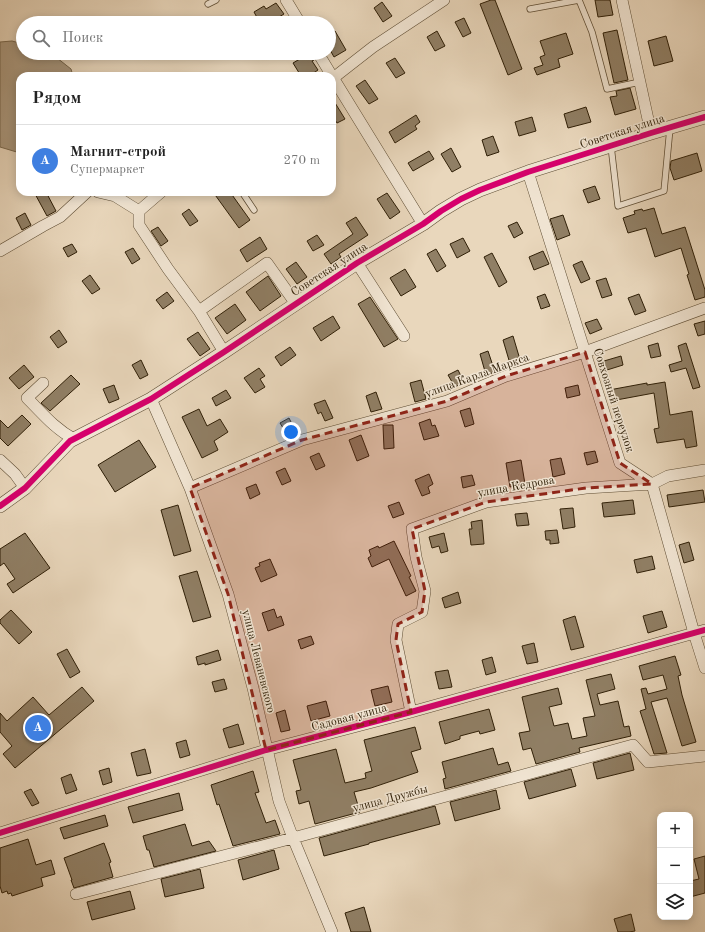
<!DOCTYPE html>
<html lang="ru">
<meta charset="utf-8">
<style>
:root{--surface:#fff;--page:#f6f6f6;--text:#222;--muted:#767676;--line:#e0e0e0;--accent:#8f2418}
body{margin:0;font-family:"Old Standard TT",serif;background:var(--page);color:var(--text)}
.controls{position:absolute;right:12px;bottom:12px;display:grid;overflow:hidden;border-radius:8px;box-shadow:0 2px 10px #0003}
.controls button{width:36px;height:36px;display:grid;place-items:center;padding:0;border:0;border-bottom:1px solid var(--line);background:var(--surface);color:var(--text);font:20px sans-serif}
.you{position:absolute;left:291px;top:432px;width:14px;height:14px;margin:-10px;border:3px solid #fff;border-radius:50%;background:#1a73e8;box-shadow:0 0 0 6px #1a73e833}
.badge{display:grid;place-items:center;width:26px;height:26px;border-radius:50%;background:var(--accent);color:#fff;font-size:13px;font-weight:700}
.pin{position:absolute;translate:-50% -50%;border:2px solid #fff;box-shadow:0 1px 4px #0006}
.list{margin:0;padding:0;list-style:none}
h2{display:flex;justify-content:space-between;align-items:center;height:52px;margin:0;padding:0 16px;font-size:17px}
h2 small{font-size:13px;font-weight:400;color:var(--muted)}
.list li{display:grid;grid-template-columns:26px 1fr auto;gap:12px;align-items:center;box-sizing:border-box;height:72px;padding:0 16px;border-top:1px solid var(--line)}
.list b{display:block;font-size:15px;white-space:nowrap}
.list p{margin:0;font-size:13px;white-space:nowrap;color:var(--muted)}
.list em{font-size:13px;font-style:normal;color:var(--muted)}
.icon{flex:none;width:22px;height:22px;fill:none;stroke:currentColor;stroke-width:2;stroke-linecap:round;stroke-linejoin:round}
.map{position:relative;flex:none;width:705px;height:932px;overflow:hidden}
.search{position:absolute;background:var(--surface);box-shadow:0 2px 10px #0003;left:16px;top:16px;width:320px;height:44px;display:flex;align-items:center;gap:10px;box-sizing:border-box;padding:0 14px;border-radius:22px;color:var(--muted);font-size:15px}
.panel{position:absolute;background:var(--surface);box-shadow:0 2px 10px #0003;left:16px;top:72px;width:320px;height:124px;border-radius:12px}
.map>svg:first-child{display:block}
.water{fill:#aa987e;stroke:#79684e}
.building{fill:#907f65;stroke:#2f1f07}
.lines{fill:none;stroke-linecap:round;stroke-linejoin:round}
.service-casing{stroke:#5e4d34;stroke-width:7}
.minor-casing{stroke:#5e4d34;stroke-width:12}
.tertiary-casing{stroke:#5e4d34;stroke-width:14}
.service{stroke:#f1e5d3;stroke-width:5.5}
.minor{stroke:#f1e5d3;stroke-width:11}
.tertiary{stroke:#f1e5d3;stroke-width:13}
.cycleway-casing{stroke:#f1e5d3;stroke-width:8}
.cycleway{stroke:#d6006c;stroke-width:6}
.marked{fill:#8f2418;fill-opacity:0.2;stroke:#8f2418;stroke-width:3;stroke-dasharray:8 5;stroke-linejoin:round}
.labels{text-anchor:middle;stroke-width:3;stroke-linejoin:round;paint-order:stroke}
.street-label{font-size:12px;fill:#2f1f07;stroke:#f1e5d3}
</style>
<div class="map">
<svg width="705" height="932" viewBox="0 0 705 932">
<rect width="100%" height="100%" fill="#e9d7bc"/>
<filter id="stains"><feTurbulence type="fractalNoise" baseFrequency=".005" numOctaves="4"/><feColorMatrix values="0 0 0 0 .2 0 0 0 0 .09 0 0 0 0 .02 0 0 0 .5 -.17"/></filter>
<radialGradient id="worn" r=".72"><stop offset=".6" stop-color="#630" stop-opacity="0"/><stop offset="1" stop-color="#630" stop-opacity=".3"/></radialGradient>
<path class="water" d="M12,41L23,44V53H49L52,54L71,69L73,76H20V153L0,147V42Z"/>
<path class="building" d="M491,0H495L522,69L508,75L480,4Z
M595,0H610L613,15L598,17Z
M382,2L392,16L383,22L374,8Z
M276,3L284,14L269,23H260L254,12L264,6L266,9Z
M464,18L471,33L463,37L455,22Z
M617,30L628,80L614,83L603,33Z
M335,31L346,50L334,57L329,48V34Z
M437,31L445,46L435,51L427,37Z
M566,33L573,54L558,59L560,67L537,75L534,68L543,65L540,57L545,55L540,41Z
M666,36L673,61L654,66L648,41Z
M310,53H311L314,60L312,61L318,70L309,76H301L293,63Z
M395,58L405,73L396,78L386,63Z
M365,80L378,99L369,104L356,86Z
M630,88L636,109L615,115L610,97L617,96L616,91Z
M332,98L345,119L337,123L332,115Z
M586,107L591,122L568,128L564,114Z
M416,115L420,122L415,126L417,129L395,143L389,132Z
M532,117L536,131L519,136L515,122Z
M493,136L499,152L487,156L482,140Z
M451,148L461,167L452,172L441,154Z
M429,151L434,159L413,171L408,163Z
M697,153L702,171L674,180L670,168L671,161Z
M595,186L600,199L588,203L583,190Z
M34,192H46L56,211L47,216Z
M213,192H230L250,220L239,228Z
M387,193L400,212L390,219L377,199Z
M654,208L662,234L685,227L705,290V297L695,300L687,275L689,274L681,248L655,257L646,228L628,233L623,218L635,214L634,211L642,209L643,211Z
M189,209L198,221L190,226L182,214Z
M25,213L31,225L22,230L16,218Z
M563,215L570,235L557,240L550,219Z
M356,217L368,235L339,254L341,257L331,264L324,254L353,234L346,223Z
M517,222L523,233L514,238L508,226Z
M158,227L168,241L161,246L151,231Z
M317,235L324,245L313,251L307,241Z
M260,237L267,249L247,262L240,250Z
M463,238L470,251L457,258L450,244Z
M72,244L77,252L68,257L63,248Z
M133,248L140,259L132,264L125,252Z
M436,249L446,266L437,272L427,254Z
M543,251L549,264L534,270L529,257Z
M492,253L507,282L499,287L484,257Z
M582,261L590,279L581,283L573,265Z
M296,262L307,277L297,284L286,269Z
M405,269L416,287L401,296L390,278Z
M90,275L100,289L92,294L82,281Z
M268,276L281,296L260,311L246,292Z
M606,278L612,295L602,298L596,281Z
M167,292L174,301L163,309L156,300Z
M545,294L550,306L541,309L537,297Z
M639,294L646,311L635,315L628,298Z
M370,297L398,339L384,347L358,304Z
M235,304L246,320L227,334L215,318Z
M333,316L340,328L321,341L313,328Z
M597,319L602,329L590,334L585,323Z
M705,321V334L698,336L694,324Z
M59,330L67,342L58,348L50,337Z
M198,332L210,349L200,356L187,339Z
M513,336L521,363L511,367L503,340Z
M658,343L661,356L651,358L648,346Z
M686,343L700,387L693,389L686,368L671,372L669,365L682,361L678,346Z
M290,347L296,355L281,366L275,357Z
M488,351L495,372L486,375L480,354Z
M621,356L623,365L607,370L604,361Z
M141,360L148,375L140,379L132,365Z
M24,365L34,377L19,389L9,378Z
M259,368L265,376L260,379L265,387L255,393L244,378Z
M458,370L464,382L455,387L448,375Z
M71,375L80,384L50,411L41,403Z
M421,380L426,399L415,402L410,383Z
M665,382L670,415L692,411L697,446L686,448L684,439L657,443L654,429L659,428L654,393L611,401L609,390L647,383V385Z
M114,385L119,399L109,403L103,389Z
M578,385L580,395L567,398L565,388Z
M226,390L231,398L216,406L212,398Z
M376,392L382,409L371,412L366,396Z
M325,400L333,418L325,421L321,412L318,414L314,404Z
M470,408L474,424L465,427L460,411Z
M199,409L207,426L220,419L228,432L214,441L218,450L202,458L182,417Z
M22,415L31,424L8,446L0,438V420L8,428Z
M289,418L296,432L288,436L280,423Z
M430,419L432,426L435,425L439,436L424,440L419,423Z
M383,425H393L394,448L384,449Z
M361,435L369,456L357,461L349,440Z
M139,440L156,467L115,492L98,465Z
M595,451L598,462L587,465L584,453Z
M319,453L325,466L316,470L310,457Z
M561,458L565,474L553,477L550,460Z
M521,460L525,484L510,487L506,463Z
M285,468L291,481L282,485L276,472Z
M429,474L433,484L428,487L430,493L422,496L415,480Z
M472,475L475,485L463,488L461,477Z
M256,484L260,494L250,499L246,488Z
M703,490L705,502L669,507L667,495Z
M633,500L635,514L604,517L602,503Z
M399,502L404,514L393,518L388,506Z
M178,505L191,551L174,556L161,510Z
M573,508L575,527L563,529L560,509Z
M527,513L529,525L517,526L515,514Z
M482,520L484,544L471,545L469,529H472L471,522Z
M557,530L559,543L550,544V540H546L545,531Z
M25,533L50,568L13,593L7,584L15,579L4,563L0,566V549Z
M444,533L448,551L441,553L439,546L432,548L429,537Z
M394,541L411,576L409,577L416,591L406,596L389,559L372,567L368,558L371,556L369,550L378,546L379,548Z
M689,542L694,560L684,563L679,545Z
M652,556L655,569L637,573L634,560Z
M270,559L277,575L261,582L255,568L260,566L259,563Z
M197,571L211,617L193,622L179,576Z
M458,592L461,603L445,608L442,598Z
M274,609L277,618L281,616L284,625L268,631L262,613Z
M11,610L32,632L19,644L0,623V620Z
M662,611L667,627L648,633L643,616Z
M575,616L584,647L571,650L563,620Z
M311,636L314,644L301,649L298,640Z
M534,643L538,662L527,664L522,646Z
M67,649L80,672L70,678L57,654Z
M218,650L221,660L205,665V663L198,665L196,657Z
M675,656L681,675L678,676L682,695L696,742L682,746L667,698L651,702L667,753L654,754L640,711L646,709L641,689L646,688L648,694L667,689L663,675L643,680L639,666Z
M492,657L496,672L486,675L482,660Z
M448,670L452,687L439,689L435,672Z
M611,674L615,689L597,694L600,705L618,701L624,727L629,726L631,736L579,748L580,752L536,764L531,748L523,750L519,733L530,731L522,697L558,688L562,704L549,707L554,726L568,723L572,739L587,736L583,718L595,716L586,680Z
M224,679L227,689L215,692L212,682Z
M388,686L392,702L375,706L371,690Z
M82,687L94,701L15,768L3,754L12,746L0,732V713L7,721L33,697L49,715Z
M326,701L330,716L311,721L307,706Z
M489,709L495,730L480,734L479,731L460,736V739L445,744L439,722Z
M285,710L290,730L281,732L276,713Z
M238,724L244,744L229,748L223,729Z
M415,727L421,749L411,752L418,772L371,788L354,792L360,812L315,824L309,801L299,804L296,791L301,790L293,760L336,749L345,783L366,778L365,773L372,771L364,740Z
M186,740L190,755L180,758L176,743Z
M493,748L498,765L508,762L511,771L445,789L443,779L446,778L442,762Z
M145,749L151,773L137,776L131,753Z
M630,753L634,770L597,779L593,763Z
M109,768L112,782L103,785L99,771Z
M571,769L576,786L529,799L524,782Z
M253,771L259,792L255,793L266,823L275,820L280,834L233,846L219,804L217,805L211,785Z
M71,774L77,790L66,794L61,778Z
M31,789L39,803L32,806L24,792Z
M496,790L500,809L455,821L450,802Z
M179,793L183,810L133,823L128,807Z
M435,806L440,824L369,843V844L324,856L319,838Z
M105,815L108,826L64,839L60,828Z
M185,824L192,846L209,841L216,851L154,867L149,850H147L143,836Z
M28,839L36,865L51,860L55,874L41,878L43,886L12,896L11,893L8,894L7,891L2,893L0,886V848Z
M104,843L111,862L109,863L113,877L74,888L71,880H72L64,858Z
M274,850L279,869L243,880L238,860Z
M705,856V893L690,897V881L699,879L694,859Z
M200,869L204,888L165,897L161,879Z
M130,891L135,909L92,920L87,902Z
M364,907L371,932H351L345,913Z
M631,914L635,931L629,932H618L614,919Z"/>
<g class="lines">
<g class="service-casing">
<path id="service" d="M579,0L592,32L607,89L640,82
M208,4L216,0
M530,9L579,0
M611,146L618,206L664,191L670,128
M242,192L254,210"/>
</g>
<g class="minor-casing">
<path id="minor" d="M286,0L300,23
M622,0L651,133
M318,53L332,76
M332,76L423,224
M332,79L373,47L444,0
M528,172L620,463L652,484L694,633L705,668
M98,192L115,196L139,211L161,192
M139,211V225L168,269L199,311L224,352
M0,251L43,226L60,217L87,192
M357,263L404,336
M199,311L267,263L296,304
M43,383L27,398C42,413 55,429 74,439
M151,399L190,488L228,594L253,688L279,801L293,838L332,932
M0,460L15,474L25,488
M190,488L302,440L447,401L506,376L585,352L705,308
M411,712L396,640L398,624L422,612L425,591L416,557L412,529L486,502L586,488L652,484L668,476L705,470
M0,833L266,750L411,712L705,630
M76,894L293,838L633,745L648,762L705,756"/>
</g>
<g class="tertiary-casing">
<path id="tertiary" d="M0,506L25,488L70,441L151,399L224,352L357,263L423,224L441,211L461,199L480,190L528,172L651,133L705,117"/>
</g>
<use href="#service" class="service"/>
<use href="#minor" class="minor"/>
<use href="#tertiary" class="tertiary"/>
<g class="cycleway-casing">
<path id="cycleway" d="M0,506L25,488L70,441L151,399L224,352L357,263L423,224L441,211L461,199L480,190L528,172L651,133L705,117
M0,833L266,750L411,712L705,630"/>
</g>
<use href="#cycleway" class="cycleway"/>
</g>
<path class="marked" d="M585,352L620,463L652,484L586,488L486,502L412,529L425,591L422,612L398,624L396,640L411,712L266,750L228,594L190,488L302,440L447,401L506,376Z"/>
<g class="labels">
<g class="street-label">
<text transform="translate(622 131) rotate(-18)" y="4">Советская улица</text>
<text transform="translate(329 269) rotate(-33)" y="4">Советская улица</text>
<text transform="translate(477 375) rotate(-20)" y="4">улица Карла Маркса</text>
<text transform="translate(614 400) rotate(72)" y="4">Совхозный переулок</text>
<text transform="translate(516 486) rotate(-10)" y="4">улица Кедрова</text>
<text transform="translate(259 661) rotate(76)" y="4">улица Леваневского</text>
<text transform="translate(349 717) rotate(-15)" y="4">Садовая улица</text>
<text transform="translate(390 798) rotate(-15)" y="4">улица Дружбы</text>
</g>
</g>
<rect width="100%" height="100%" filter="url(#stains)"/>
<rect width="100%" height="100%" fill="url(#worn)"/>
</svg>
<div class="controls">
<button>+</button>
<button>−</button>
<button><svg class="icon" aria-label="layers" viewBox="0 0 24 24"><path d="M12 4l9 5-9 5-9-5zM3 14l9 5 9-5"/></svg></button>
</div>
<div class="you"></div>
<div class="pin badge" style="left:38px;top:728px;background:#3f7fe0">A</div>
<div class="search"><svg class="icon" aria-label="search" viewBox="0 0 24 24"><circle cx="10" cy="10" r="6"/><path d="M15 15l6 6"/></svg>Поиск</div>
<section class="panel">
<h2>Рядом<small></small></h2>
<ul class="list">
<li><span class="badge" style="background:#3f7fe0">A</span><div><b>Магнит-строй</b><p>Супермаркет</p></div><em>270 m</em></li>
</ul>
</section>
</div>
